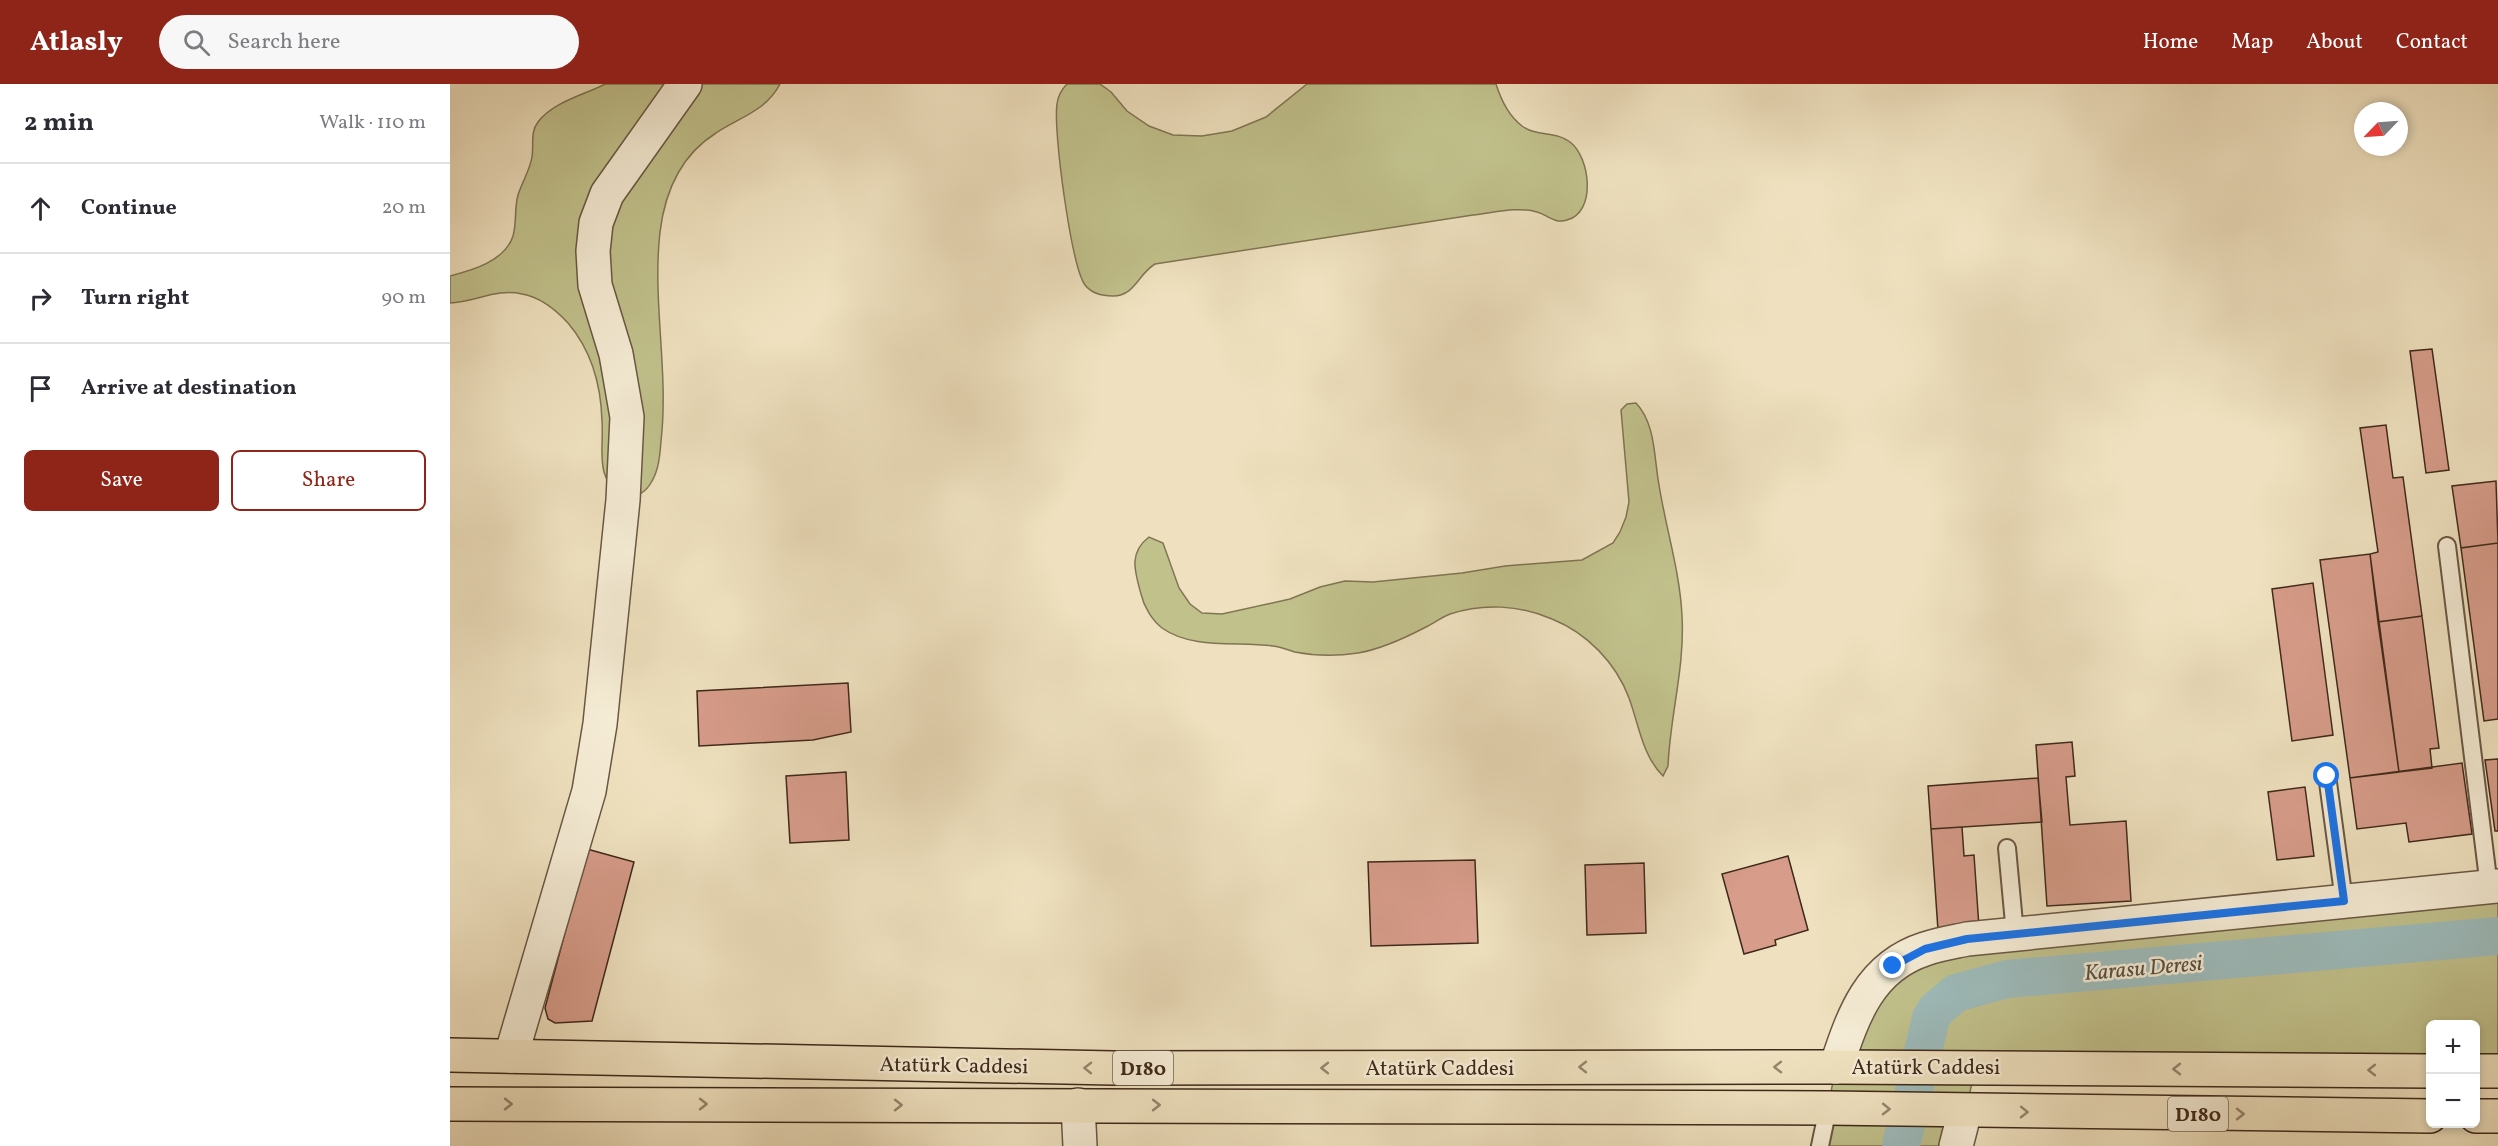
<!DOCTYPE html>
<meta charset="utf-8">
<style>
:root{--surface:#fff;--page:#f7f7f7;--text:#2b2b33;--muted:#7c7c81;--line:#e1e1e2;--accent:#8f2418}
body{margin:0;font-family:Vollkorn,serif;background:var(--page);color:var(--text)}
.controls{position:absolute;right:18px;bottom:18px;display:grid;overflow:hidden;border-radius:9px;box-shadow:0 3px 9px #0003}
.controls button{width:54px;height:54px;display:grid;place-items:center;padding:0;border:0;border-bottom:2px solid var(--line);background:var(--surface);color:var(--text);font:30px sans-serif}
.compass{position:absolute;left:1904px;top:18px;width:54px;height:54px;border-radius:50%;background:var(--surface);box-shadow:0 3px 9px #0003;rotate:245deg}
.stop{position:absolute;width:18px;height:18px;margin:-14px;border:4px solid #1a73e8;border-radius:50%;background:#fff}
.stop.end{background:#1a73e8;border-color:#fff;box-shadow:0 2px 6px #0008}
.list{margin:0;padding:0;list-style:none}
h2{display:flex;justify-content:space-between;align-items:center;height:78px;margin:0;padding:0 24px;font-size:26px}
h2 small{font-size:20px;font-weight:400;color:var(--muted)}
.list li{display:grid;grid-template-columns:39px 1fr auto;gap:18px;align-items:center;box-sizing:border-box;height:90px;padding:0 24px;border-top:2px solid var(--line)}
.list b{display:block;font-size:22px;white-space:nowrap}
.list em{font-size:20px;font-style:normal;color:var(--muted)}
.actions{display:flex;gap:12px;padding:18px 24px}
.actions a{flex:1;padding:14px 0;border:2px solid var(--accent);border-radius:9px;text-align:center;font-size:21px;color:var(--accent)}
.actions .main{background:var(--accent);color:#fff}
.icon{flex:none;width:33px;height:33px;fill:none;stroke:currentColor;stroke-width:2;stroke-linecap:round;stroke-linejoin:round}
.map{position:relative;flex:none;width:2048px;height:1062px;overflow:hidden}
header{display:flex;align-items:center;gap:36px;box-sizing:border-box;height:84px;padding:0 30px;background:var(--accent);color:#fff}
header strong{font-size:28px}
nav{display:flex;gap:33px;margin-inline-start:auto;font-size:21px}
.search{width:420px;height:54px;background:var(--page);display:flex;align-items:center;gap:15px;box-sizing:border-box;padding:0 21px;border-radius:33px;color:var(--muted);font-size:22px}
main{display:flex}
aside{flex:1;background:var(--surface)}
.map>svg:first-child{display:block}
.green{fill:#c1c18c;stroke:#807553;stroke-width:1.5}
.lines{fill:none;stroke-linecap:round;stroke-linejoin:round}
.canal{stroke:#9dbbbb;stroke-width:38}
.building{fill:#d79c8a;stroke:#3e291a;stroke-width:1.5}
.lane-casing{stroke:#6a5743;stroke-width:20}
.street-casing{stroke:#6a5743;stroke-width:36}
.highway-casing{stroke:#3e291a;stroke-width:36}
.lane{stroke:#f5ecd5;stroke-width:16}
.street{stroke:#f5ecd5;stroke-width:33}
.highway{stroke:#efe1bf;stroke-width:33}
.oneway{stroke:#96856c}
.route{stroke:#1a73e8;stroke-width:8}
.labels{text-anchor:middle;stroke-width:5;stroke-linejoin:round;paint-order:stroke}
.shield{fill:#f5ecd5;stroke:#756452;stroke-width:1.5}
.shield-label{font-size:20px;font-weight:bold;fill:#3e291a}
.street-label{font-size:21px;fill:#3e291a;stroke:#f5ecd5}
.water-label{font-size:22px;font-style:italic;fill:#564e42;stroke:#f5ecd5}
</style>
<header>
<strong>Atlasly</strong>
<div class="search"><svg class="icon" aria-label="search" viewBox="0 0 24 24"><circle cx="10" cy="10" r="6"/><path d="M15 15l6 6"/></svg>Search here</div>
<nav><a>Home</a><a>Map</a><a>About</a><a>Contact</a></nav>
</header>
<main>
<aside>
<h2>2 min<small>Walk · 110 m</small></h2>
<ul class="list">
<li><svg class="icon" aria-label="ahead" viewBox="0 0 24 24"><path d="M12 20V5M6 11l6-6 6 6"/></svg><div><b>Continue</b></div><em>20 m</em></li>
<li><svg class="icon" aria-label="right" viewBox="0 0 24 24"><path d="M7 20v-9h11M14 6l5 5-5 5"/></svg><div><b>Turn right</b></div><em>90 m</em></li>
<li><svg class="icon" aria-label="arrive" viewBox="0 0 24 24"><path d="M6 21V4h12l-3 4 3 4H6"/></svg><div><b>Arrive at destination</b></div></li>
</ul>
<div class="actions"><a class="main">Save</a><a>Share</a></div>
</aside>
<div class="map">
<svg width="2048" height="1062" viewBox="0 0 2048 1062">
<rect width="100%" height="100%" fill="#efe1bf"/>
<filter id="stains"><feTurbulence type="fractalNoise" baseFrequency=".00333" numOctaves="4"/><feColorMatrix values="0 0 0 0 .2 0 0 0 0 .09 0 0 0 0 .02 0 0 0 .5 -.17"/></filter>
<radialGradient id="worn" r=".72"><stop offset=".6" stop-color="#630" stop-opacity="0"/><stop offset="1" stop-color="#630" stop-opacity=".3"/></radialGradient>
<path class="green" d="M155,0H330C316,27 290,33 266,49C231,71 215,107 210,148C202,217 219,288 211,357C210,370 209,385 202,397C196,409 186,413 173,416C144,390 154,371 152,337C151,301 141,266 118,239C106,226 90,213 72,210C47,204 25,218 0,219V192C23,186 55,177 63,152C67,138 64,125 68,111C72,98 80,86 82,73C84,61 80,48 88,38C103,18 134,11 155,0Z
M617,0H650L661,8L677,27L699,42L723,51L752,52L782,47L816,33L857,0H1046C1051,16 1059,32 1072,42C1087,53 1106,47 1120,58C1140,73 1147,128 1117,136C1104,140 1098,131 1087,128C1068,122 1043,129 1023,131L705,180C688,190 685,212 663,212C652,212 642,210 635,201C621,181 603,46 607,20C608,12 611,6 617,0Z
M1186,319C1206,340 1204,375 1209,401C1216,445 1230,488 1232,532C1235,583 1220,632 1218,682L1213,692C1192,671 1189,641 1179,614C1166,579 1137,549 1102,535C1070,521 1033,519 1000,530C992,533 984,539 976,543C955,554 932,565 908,569C888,572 865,572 845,568C838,566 831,563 823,562C788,557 743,566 712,544C702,536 694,523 691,510C685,488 678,469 699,453L713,459L729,504L740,520L752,529L772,530L840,515L870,503L895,497L923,498L1012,489L1055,482L1132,476L1163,459L1170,448L1176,433L1179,418L1171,326L1177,320Z
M2048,802V987H2026V940H1980V987L1526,984L1506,1062H1370L1386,983L1460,871Z"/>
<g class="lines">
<path class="canal" d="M1451,1062L1481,934L1487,925L1506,909L1557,895L2048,852"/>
</g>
<path class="building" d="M1982,265L1999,386L1976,389L1960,267Z
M1936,341L1943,394L1953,393L1972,532L1928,538L1920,470L1928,468L1910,344Z
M2046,397L2048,459L2011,464L2002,402Z
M2048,459V635L2034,637L2011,464Z
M1920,470L1949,688L1900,694L1870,476Z
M1863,499L1883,651L1842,657L1822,505Z
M1972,532L1989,664L1980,665L1982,684L1949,688L1928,538Z
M398,599L401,648L363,656L249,662L247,607Z
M1622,658L1625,692L1616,693L1620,741L1676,737L1681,817L1597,822L1586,661Z
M2048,675V747H2045L2035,676Z
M2012,679L2022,750L1959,758L1956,739L1907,745L1900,694Z
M396,688L399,756L340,759L336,692Z
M1588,694L1592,738L1481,745L1478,702Z
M1855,703L1864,772L1827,776L1818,708Z
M1512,743L1514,772L1524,771L1529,843L1488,846L1481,745Z
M137,765L184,778L142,937L105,939L98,935L95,924Z
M1338,772L1358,846L1325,856L1326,861L1294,870L1272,790Z
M1025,776L1028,859L921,862L918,778Z
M1194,779L1196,849L1137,851L1135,781Z"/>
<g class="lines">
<g class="lane-casing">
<path id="lane" d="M1997,462L2039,803
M1877,691L1894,817
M1557,764L1565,850
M1370,1062L1378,1024"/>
</g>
<g class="street-casing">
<path id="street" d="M61,972L139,707L150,640L173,416L177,333L166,270L145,201L143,167L146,139L157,110L235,0
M1386,983C1403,932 1419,883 1475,865C1489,860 1503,858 1517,855L2048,802
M628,1021L630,1062
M1506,1062L1515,1027"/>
</g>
<g class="highway-casing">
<path id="highway" d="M0,971L663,984L1386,983L1980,987
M2026,987H2048
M0,1020L1378,1024L1980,1032
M2026,1032H2048"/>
</g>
<use href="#lane" class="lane"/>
<use href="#street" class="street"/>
<use href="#highway" class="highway"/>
</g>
<defs><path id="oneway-chevron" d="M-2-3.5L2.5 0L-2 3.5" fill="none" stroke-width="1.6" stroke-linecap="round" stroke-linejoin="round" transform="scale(1.5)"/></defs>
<g class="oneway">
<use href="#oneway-chevron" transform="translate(1133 983) rotate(180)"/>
<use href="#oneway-chevron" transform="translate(1328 983) rotate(180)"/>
<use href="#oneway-chevron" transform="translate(638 984) rotate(-179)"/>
<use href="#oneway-chevron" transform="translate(875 984) rotate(180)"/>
<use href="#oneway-chevron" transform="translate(1727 985) rotate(-180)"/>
<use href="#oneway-chevron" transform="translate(1922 986) rotate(-180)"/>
<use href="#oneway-chevron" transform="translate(58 1020)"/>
<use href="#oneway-chevron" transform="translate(253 1020)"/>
<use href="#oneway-chevron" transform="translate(448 1021)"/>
<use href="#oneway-chevron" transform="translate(706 1021)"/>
<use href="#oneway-chevron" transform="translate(1436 1025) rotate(1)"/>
<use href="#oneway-chevron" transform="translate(1574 1028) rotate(1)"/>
<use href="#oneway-chevron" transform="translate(1790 1030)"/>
</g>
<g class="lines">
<path class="route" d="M1443,882L1475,865L1517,855L1894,817L1877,692"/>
</g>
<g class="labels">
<g class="shield">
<rect x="663" y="967" width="60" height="34" rx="4.5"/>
<rect x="1718" y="1013" width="60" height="34" rx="4.5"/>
</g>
<g class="shield-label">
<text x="693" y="991">D180</text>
<text x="1748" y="1037">D180</text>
</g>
<g class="street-label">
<text transform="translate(504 981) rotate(1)" y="7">Atatürk Caddesi</text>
<text x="1476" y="990">Atatürk Caddesi</text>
<text x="990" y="991">Atatürk Caddesi</text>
</g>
<g class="water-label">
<text transform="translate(1693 883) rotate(-5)" y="8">Karasu Deresi</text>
</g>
</g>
<rect width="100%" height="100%" filter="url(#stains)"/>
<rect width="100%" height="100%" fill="url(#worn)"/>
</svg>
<div class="controls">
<button>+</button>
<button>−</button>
</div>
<svg class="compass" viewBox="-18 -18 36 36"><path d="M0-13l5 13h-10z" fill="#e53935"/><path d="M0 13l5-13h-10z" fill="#7c7c81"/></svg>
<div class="stop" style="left:1877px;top:692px"></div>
<div class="stop end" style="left:1443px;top:882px"></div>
</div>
</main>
